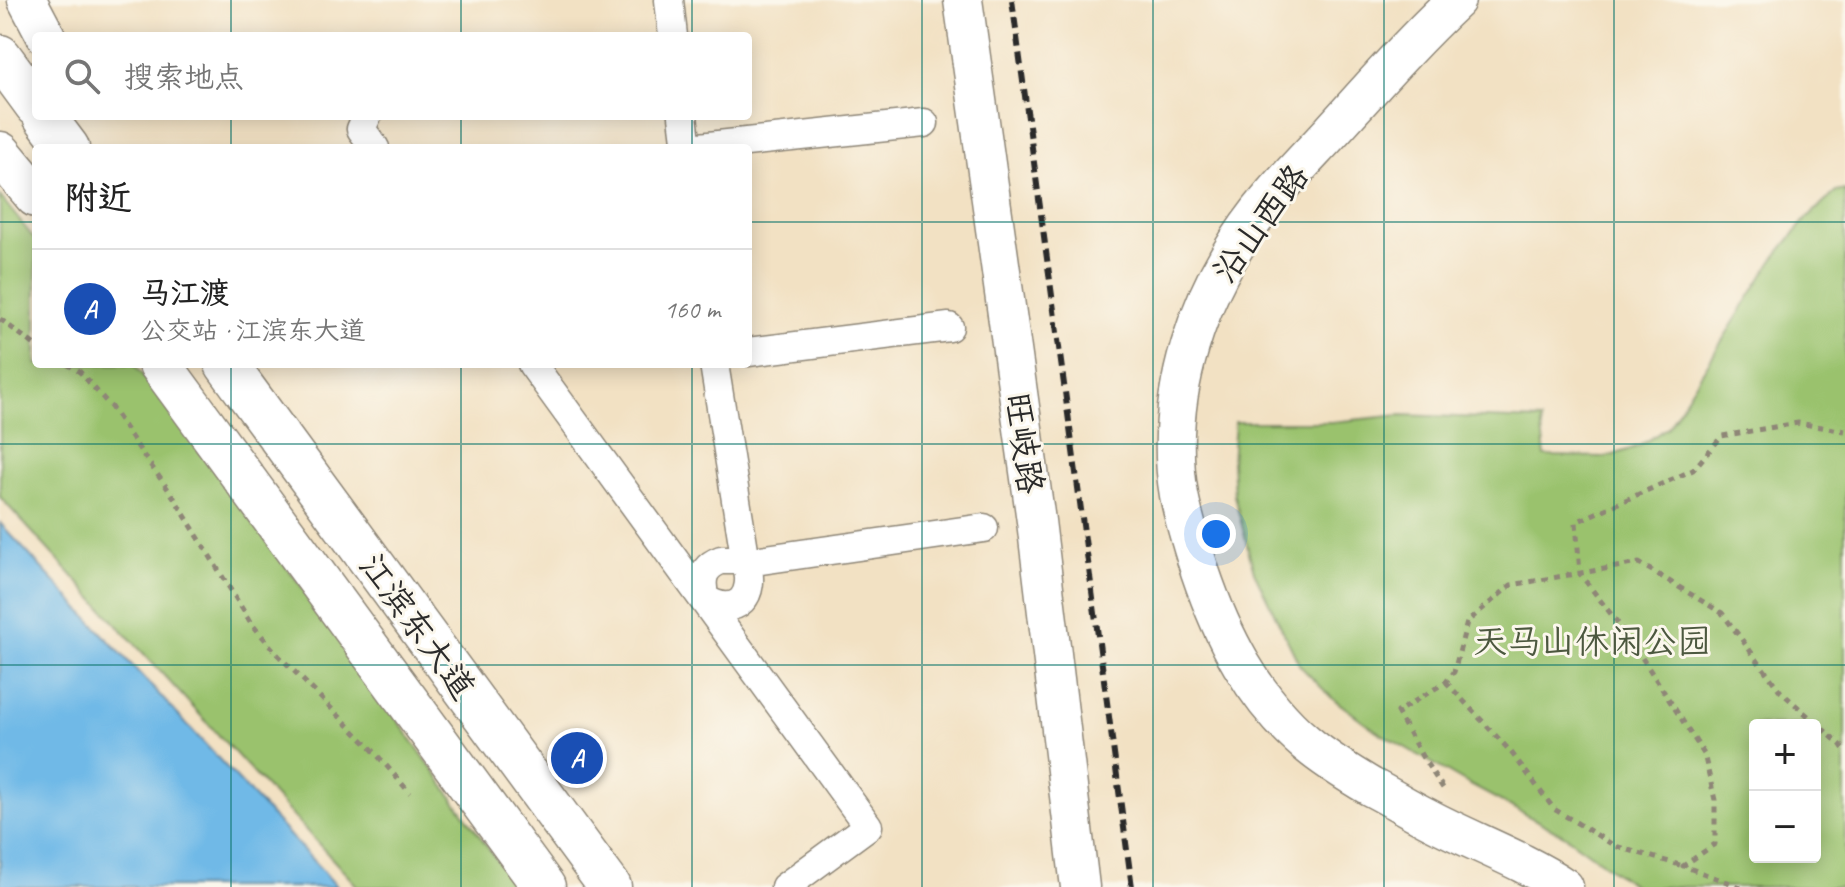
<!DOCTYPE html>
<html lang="zh">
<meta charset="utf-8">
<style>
:root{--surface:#fff;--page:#f6f6f6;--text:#222;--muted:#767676;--line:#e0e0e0;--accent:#d1495b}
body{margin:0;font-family:Caveat,"LXGW WenKai TC",sans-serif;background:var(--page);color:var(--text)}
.controls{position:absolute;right:24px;bottom:24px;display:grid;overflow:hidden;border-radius:8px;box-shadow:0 4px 20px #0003}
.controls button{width:72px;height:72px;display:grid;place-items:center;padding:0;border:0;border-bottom:2px solid var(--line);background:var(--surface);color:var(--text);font:40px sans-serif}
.you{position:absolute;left:1216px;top:534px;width:28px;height:28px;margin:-20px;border:6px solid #fff;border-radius:50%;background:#1a73e8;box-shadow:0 0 0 12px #1a73e833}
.badge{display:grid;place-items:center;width:52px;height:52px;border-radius:50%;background:var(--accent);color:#fff;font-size:26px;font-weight:700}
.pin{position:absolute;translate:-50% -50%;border:4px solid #fff;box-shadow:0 2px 8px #0006}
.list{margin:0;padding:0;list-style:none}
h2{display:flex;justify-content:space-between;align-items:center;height:104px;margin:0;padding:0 32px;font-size:34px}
h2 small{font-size:26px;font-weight:400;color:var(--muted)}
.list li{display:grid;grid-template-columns:52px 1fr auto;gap:24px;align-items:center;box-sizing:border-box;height:120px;padding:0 32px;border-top:2px solid var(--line)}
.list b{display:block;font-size:30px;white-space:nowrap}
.list p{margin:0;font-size:26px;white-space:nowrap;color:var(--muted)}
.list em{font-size:26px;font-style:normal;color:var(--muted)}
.icon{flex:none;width:44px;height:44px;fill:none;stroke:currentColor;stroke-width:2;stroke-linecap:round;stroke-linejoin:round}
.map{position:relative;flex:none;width:1845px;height:887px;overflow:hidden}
.search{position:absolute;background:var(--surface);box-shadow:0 4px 20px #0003;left:32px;top:32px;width:720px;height:88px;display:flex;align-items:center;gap:20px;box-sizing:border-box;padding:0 28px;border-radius:8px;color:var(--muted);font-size:30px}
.panel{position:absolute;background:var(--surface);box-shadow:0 4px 20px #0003;left:32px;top:144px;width:720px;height:224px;border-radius:8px}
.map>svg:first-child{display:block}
.green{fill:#9ac26d;stroke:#62764c;stroke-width:2;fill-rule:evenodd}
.water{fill:#6fb9e7;stroke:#4d7289;stroke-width:2}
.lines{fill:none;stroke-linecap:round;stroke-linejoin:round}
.street-casing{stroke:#8e8677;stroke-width:31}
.secondary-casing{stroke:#8e8677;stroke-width:41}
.primary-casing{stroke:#8e8677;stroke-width:45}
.path{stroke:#8e8677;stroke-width:5;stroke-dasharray:6 6;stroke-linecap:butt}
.street{stroke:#fff;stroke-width:28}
.secondary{stroke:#fff;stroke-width:38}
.primary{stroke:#fff;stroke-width:42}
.rail{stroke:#2b2b2b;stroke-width:6;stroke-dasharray:12 6;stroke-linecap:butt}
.grid{fill:none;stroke:#0f766e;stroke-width:2;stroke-opacity:0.55}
.labels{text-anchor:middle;stroke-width:6;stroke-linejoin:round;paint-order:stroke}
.street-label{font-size:34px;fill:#2b2b2b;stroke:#fbf7ec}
.park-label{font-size:34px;fill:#4c583f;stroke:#fbf7ec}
</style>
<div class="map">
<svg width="1845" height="887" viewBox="0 0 1845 887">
<rect width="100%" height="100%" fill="#fbf7ec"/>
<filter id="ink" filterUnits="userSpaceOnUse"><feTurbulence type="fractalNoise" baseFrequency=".0125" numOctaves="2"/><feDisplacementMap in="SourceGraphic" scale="16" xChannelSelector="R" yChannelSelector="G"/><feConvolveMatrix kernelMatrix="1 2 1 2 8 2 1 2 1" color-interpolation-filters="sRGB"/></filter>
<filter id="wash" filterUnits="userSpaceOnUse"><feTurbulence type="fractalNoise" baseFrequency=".006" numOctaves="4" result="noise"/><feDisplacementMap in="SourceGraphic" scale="32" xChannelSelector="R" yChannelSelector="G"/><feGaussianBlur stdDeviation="1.8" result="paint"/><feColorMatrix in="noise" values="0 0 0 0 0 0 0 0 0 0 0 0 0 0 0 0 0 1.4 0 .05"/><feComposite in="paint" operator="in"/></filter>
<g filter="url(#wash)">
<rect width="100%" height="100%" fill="#f2e1c3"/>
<path class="green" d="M1845,190V887H1636L1564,835L1470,785L1375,730L1332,698L1300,666L1254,572L1234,495L1232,462L1235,422H1332L1401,415L1541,420L1545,456L1608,457L1639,446L1668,427L1772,261L1806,219L1836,192ZM1755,725H1815V857H1755Z
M0,196L36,241V364H134L326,619L516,887H358L0,497Z"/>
<path class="water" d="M0,523L331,880L337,887H0Z"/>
</g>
<g filter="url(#ink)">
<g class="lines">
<g class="street-casing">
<path id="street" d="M669,0L673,36
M367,116L361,129L375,148
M683,116L687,148
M690,148L924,123
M748,352L949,327
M532,364L868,826L785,887
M714,364L746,562L984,528
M721,560H736L746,562C757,595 737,619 705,599C700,580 702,567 721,560Z"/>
</g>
<g class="secondary-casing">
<path id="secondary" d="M27,0L46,36
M963,0L1036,521L1080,887
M1456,0C1412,41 1372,87 1331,132C1307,158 1281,184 1259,212C1199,289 1162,397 1179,495C1184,521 1192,546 1200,571C1222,636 1253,698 1306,743C1326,760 1349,774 1371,787C1389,796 1406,807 1424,816C1470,841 1520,858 1564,887"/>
</g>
<g class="primary-casing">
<path id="primary" d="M0,56L36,105
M44,116L68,148
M0,153L36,196
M160,364L544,887
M226,364L610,887"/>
</g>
<path class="path" d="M0,319L36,346
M67,364L80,372L111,407L144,456L173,496L251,623L278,655L371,748L410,793
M1446,682L1511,752L1554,809L1615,846L1683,866
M1443,788L1423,758L1397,712L1446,682L1454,672L1467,622L1511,585L1639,563L1722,613L1781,692L1841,745L1845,751
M1741,887L1683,866L1715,844V800L1704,754L1628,636L1580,574L1576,522L1693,470L1722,436L1798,423L1845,431"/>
<use href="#street" class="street"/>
<use href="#secondary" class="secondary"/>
<use href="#primary" class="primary"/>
<path class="rail" d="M1012,0L1132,887"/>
</g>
</g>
<path class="grid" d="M231,0V36M461,0V36M692,0V36M922,0V887M1153,0V887M1384,0V887M1614,0V887M231,116V148M461,116V148M692,116V148M0,222H36M748,222H1845M231,364V887M461,364V887M692,364V887M0,444H1845M0,665H1845"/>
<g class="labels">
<g class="street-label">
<text transform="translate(1260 223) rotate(-54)" y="12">沿山西路</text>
<text transform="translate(1025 443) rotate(82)" y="12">旺岐路</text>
<text transform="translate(418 626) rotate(54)" y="12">江滨东大道</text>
</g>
<g class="park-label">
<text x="1592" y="653">天马山休闲公园</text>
</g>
</g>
</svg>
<div class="controls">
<button>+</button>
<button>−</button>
</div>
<div class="you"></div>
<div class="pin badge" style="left:577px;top:758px;background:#1a4fb4">A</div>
<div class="search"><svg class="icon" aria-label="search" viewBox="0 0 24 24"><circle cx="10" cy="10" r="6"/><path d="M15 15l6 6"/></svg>搜索地点</div>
<section class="panel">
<h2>附近<small></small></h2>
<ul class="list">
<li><span class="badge" style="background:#1a4fb4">A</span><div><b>马江渡</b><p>公交站 · 江滨东大道</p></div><em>160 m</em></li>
</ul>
</section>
</div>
